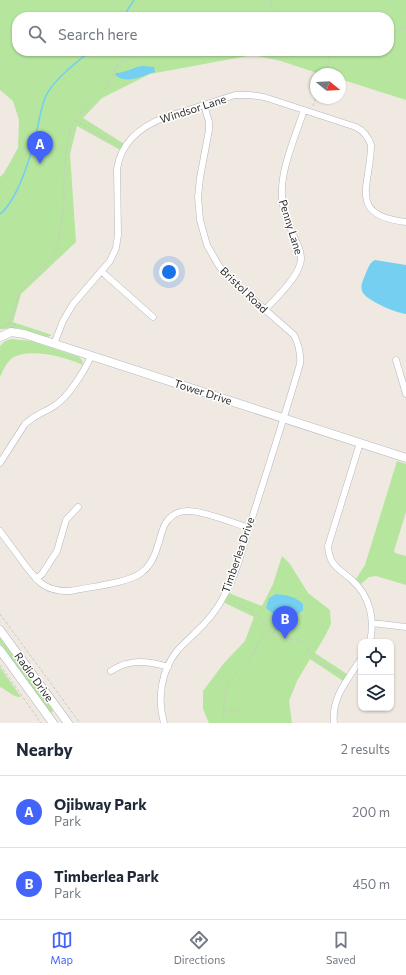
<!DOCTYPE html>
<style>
:root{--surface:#fff;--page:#f2f2f3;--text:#1f2937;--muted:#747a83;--line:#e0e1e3;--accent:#4264fb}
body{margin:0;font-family:Commissioner,sans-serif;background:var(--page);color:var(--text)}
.controls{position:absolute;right:12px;bottom:12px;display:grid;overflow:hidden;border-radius:8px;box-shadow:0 1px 3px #0004}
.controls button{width:36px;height:36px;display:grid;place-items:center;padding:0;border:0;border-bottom:1px solid var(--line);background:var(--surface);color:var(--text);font:20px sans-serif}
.compass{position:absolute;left:310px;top:68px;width:36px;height:36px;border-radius:50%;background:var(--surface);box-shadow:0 1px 3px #0004;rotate:108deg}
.you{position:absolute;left:169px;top:272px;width:14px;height:14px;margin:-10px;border:3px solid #fff;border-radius:50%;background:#1a73e8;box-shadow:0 0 0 6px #1a73e833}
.badge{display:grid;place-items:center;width:26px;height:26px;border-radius:50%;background:var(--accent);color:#fff;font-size:13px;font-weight:700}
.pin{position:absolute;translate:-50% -33px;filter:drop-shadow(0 1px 2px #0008)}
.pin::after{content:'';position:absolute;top:21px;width:14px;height:12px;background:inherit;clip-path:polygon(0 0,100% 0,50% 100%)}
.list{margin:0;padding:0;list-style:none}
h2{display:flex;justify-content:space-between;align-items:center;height:52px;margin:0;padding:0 16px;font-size:17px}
h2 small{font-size:13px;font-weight:400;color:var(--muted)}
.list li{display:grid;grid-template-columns:26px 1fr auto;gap:12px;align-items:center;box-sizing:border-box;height:72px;padding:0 16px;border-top:1px solid var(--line)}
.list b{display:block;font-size:15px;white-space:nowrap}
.list p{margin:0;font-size:13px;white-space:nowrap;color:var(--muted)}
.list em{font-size:13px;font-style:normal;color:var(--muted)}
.icon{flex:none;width:22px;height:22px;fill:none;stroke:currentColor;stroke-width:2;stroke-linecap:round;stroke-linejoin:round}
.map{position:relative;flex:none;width:406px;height:723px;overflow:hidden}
.search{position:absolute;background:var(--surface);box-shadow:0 1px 3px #0004;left:12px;right:12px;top:12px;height:44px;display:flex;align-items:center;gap:10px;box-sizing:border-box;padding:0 14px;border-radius:16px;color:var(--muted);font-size:15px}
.sheet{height:196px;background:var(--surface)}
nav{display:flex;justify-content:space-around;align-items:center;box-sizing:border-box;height:56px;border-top:1px solid var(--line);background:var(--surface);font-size:11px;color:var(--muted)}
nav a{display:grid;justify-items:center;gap:2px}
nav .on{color:var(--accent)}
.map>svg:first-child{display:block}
.green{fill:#b6e59e;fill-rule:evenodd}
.water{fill:#75cff0}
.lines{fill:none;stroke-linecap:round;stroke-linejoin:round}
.stream{stroke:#75cff0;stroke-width:1.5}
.street-casing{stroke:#b4b7c1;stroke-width:7}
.secondary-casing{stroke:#b4b7c1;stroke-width:9}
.path{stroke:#c9c9c9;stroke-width:1;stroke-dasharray:3 2;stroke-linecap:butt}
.street{stroke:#fff;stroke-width:6}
.secondary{stroke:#fff;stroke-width:8}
.labels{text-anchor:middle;stroke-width:3;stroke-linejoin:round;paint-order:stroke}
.street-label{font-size:11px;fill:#2e2e2e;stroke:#fff}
</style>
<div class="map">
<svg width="406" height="723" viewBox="0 0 406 723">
<rect width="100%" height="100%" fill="#efe9e1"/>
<path class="green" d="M0,0H406V100L340,79V74H320L281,61L253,55L150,74L102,98L83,118L126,145L122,151L77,126L70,154L76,242L21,294L13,322L52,335L48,337L18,328L1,329H0V177L4,173L18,148L19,120L13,101L0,90ZM17,17H389V51H17Z
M11,339L31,341L79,357L82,360L83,365C66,357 25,346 10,360C5,365 3,371 0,377V346L5,341Z
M397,461L406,464V512L394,551L395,553L406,556V585L376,576L369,577L361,584L356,579L365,565Z
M282,556L290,564L308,593L330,610L331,624L325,636L315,653L350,676L346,683L310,659L297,681L289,701L292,723H209L203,709V691L224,663L245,641L254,617L221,601L226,592L262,606L273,584Z
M0,636L54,710L51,713L0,644Z
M0,667L21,697C14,698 7,690 0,687Z"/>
<path class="water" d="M143,66L154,67L155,72C142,76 127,85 115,75L116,73C125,73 133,67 143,66Z
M375,260L406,265V314C396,313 365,300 362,291C360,285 364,278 366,273C368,268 370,262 375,260Z
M276,594C287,595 296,597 303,604V610C290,623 279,619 266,608L269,598Z"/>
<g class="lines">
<path class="stream" d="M123,17L134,0
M0,214C18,200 32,153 37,130C40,117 41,104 48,92C58,76 76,63 90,51"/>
<g class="street-casing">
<path id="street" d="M101,271L153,317
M265,310C275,299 297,278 300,264C302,259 301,254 299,248C293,234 286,220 283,205C277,176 295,138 304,110
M54,344L63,321L73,304L110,261L116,248L118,235L117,169C121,142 141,126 166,117L235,95H250L264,97L356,127C364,131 368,136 371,145C371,185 346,215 406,222
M396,360L406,394
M360,443L328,546C329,565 338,568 352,580C370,596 375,619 370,642
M0,463L25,424C37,413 42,414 54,406C68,398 85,370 91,356
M0,531C7,541 15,551 22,561C37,581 44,592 71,591C89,587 128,583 141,573C151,566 155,556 158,545C161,537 162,526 168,520C173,514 180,511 187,511C201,510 234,523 249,528
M36,579L42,574L57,551L66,520L78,507
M372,623L406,627
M111,671C116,668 121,665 126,664C139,660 155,663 168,667
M164,723C157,699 161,671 177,651C182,645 189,639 194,634C206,623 217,610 224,596C238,571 244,542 253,515C269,465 285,415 300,364C301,353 299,345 294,335L229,278L219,266L207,245L200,220L198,197L200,178L209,130V122L204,105
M334,723C331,698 348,679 361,659"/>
</g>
<g class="secondary-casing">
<path id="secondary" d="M0,337L11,332L24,334L406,458
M0,630L68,723
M0,650L53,723"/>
</g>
<path class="path" d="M271,0V6L277,17
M389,34L406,28
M324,74L332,51
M313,106L316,97
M75,120L119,146
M9,324L19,293L51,259L57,249L64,208V172L67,146L71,126L79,114L107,87L117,65L132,56L137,51
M0,328L8,324L16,325
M229,600C238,606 249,609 257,615C265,620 267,630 276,635C284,639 299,639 303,642C307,645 308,651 311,655C317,663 334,670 343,675
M0,614L80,723
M0,665L41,723
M224,710L238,712V709
M224,723C223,709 223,689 233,677C238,671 245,666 250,659C256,649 260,638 268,630"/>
<use href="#street" class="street"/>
<use href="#secondary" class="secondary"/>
</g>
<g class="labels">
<g class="street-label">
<text transform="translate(193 109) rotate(-18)" y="4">Windsor Lane</text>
<text transform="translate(291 227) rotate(73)" y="4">Penny Lane</text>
<text transform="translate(244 290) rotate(44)" y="4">Bristol Road</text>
<text transform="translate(203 392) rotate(18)" y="4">Tower Drive</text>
<text transform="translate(238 555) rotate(-71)" y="4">Timberlea Drive</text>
<text transform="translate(34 677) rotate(54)" y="4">Radio Drive</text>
</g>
</g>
</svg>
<div class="controls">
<button><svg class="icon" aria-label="locate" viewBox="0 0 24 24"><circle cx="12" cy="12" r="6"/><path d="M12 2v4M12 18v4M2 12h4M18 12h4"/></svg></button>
<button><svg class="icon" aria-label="layers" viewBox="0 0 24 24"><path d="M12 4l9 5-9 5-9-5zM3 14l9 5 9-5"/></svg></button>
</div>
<svg class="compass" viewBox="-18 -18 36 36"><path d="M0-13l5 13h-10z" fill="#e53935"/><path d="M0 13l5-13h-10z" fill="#747a83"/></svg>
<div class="you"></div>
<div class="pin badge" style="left:40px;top:164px">A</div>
<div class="pin badge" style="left:285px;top:639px">B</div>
<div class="search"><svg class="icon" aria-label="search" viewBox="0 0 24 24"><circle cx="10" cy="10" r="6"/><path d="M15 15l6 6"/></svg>Search here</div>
</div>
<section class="sheet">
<h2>Nearby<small>2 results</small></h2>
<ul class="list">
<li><span class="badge">A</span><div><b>Ojibway Park</b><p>Park</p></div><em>200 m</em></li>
<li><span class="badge">B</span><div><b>Timberlea Park</b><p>Park</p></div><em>450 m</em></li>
</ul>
</section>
<nav>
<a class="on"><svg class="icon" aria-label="map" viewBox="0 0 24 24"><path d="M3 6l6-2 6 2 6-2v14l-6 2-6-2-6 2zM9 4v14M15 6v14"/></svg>Map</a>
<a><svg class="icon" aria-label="directions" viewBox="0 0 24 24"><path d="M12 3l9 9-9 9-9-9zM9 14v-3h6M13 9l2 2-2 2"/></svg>Directions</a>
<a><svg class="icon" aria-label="saved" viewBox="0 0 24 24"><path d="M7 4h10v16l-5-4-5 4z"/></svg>Saved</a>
</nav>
